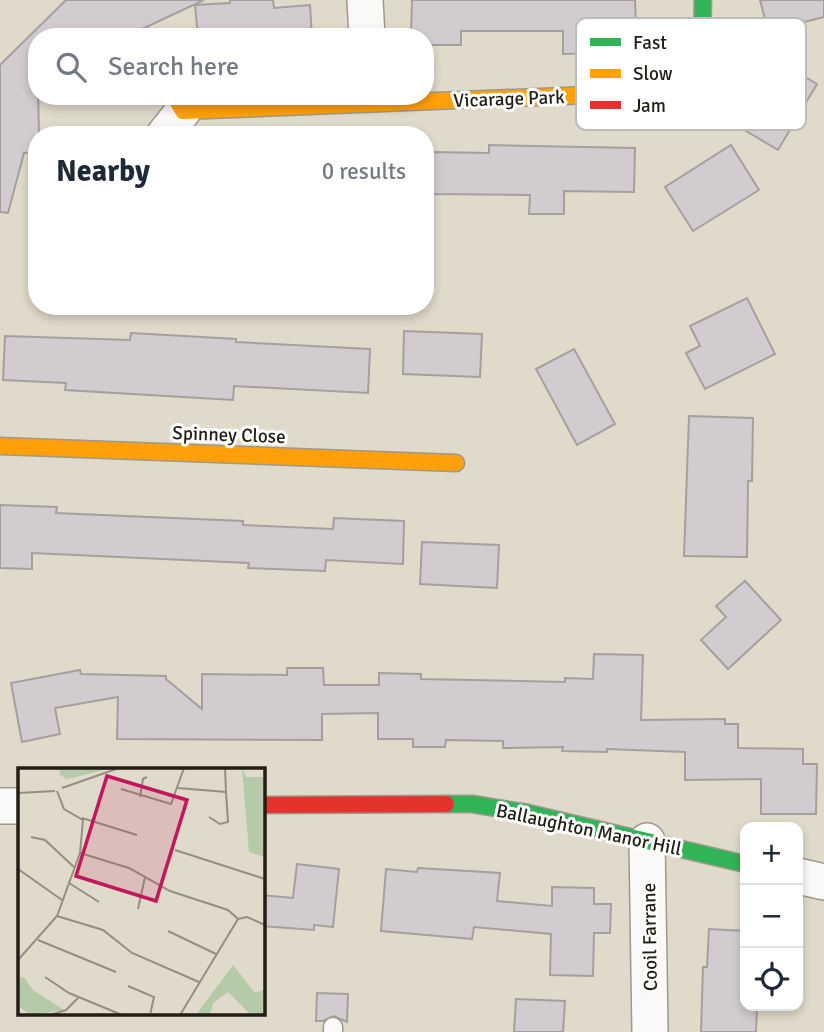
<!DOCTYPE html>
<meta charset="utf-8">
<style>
:root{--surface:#fff;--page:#f6f6f7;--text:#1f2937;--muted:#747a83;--line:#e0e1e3}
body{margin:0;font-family:Signika,sans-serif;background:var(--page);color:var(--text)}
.controls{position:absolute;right:21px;bottom:21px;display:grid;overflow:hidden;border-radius:14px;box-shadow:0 4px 10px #0003}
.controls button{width:63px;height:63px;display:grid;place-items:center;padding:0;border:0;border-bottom:2px solid var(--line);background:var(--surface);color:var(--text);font:35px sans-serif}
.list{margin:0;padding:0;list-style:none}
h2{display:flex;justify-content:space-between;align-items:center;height:91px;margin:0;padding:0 28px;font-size:30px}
h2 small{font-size:23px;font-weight:400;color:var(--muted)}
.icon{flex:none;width:38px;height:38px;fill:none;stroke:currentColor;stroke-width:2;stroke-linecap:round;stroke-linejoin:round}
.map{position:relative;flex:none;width:824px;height:1032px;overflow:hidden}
.search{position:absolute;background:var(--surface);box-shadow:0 4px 10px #0003;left:28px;top:28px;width:406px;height:77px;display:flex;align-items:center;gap:18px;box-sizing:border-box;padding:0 24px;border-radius:28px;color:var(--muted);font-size:26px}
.panel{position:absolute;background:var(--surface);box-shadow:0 4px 10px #0003;left:28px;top:126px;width:406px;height:189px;border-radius:28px}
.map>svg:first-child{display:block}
.building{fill:#d2ccd0;stroke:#a4a09d;stroke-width:2}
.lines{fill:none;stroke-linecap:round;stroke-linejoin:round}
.lane-casing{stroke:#9d998c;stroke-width:21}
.street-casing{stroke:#9d998c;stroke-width:38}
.fast-casing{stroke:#9d998c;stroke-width:19}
.slow-casing{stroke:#9d998c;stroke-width:19}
.jam-casing{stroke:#9d998c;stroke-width:19}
.lane{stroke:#faf9f7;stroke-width:18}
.street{stroke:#faf9f7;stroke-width:35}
.fast{stroke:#30b455;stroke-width:16}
.slow{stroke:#ff9f0a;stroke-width:16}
.jam{stroke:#e5322d;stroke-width:16}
.labels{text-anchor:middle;stroke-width:6;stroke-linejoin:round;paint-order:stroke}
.street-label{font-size:19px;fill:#221e14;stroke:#fff}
.inset-road{fill:none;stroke:#948f81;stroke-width:2}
.view{fill:#c2185b;fill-opacity:0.15;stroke:#c2185b;stroke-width:3.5}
.inset-edge{fill:none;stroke:#221e14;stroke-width:3.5}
.key{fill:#fff;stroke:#bdbcb8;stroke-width:2}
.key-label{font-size:19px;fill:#221e14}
</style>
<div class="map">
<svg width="824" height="1032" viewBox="0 0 824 1032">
<rect width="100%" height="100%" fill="#e0daca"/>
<path class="building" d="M66,0H204L125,37H37L39,135H37V152L24,153L8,213L0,212V65Z
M230,0H273L274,8L310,5L312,37H198L195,5L230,3Z
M412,0H635L637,52L563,54V31H461V45H425V37H411Z
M760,0H824V17L768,31Z
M775,59L817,84L778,150L736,125Z
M489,145L635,148L634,192L564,191V214H529L530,195L432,194L433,152L489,153Z
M731,145L759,190L693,231L665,187Z
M747,298L775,354L705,389L686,353L700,346L690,326Z
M404,331L482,334L480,377L403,374Z
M131,333L236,339V342L370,349L368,393L234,386L233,400L65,390L66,383L3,380L5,336L130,340Z
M574,349L615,424L577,445L536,369Z
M689,416L753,418L752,481H748L747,557L684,556Z
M0,505L57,507L56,513L243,521V525L333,529L334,518L404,521L403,564L326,560L325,571L248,568L249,563L32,553V569L0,568Z
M422,542L499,545L497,588L420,584Z
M745,581L781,620L728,669L701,640L726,617L716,606Z
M594,654L643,655L641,720L725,719V724H738V748L803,749V764H817L816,814H761V779L685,780V752L607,749V752L562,751L563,747L503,748V741L446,740L445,747H413V739H378V713L322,714V740L117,739L118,697L55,708L60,734L22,742L11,683L80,670L81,674L166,676V679L202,709V674L287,675V668H323L324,685H379V673L421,674V679L565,682V678L593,679Z
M297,864L339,869L333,927L314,925V930L262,926V895L293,898Z
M418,868L500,873L497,901L552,906V887L594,888V904H611L610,933H594L593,976L550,975L551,934L474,927L472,939L381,931L386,869L417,872Z
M709,929L745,931V1007H757L756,1032H701L703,967H707Z
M317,993L348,994L347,1022L334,1016L323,1021H316Z
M516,999L565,1001L563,1032H514Z"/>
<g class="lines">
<g class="lane-casing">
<path id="lane" d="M333,1032V1027"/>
</g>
<g class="street-casing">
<path id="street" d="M365,0L367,37
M164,135L183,111
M0,806H19
M647,841L650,1032
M798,876L824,882"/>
</g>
<g class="fast-casing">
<path id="fast" d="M589,95C621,93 682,99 699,65C704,56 702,13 703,0
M446,804H472L528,813L745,864"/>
</g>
<g class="slow-casing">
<path id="slow" d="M174,96L183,111L589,95
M0,446L456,463"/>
</g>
<g class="jam-casing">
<path id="jam" d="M262,805L446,804"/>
</g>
<use href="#lane" class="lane"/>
<use href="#street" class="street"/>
<use href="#fast" class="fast"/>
<use href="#slow" class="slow"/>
<use href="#jam" class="jam"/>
</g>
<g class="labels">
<g class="street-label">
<text transform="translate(509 98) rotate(-2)" y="7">Vicarage Park</text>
<text transform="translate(229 434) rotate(2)" y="7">Spinney Close</text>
<text transform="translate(589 829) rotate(12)" y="7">Ballaughton Manor Hill</text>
<text transform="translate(649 937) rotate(-91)" y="7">Cooil Farrane</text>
</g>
</g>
<g transform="translate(18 768)">
<rect width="247" height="247" fill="#e0daca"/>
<path d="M41,0H94L49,11L42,7ZM224,0L228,9H247V89L231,84ZM215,197L237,225L247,221V247H233L210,224L195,235L192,247H178ZM6,209L15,222L46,242L13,247L0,238V210Z" fill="#b5caa8"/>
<path class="inset-road" d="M207,0L208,24M44,20L101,0M160,20L208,24L210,54L202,56L191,49M103,21L153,36L166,0M0,25L37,23M122,29L125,11L129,9M64,50L119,67M13,69L27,72L57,100M157,82L247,111M62,85L111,100L152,123L210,142L220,151M0,101L44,132M51,115L81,134M120,141L127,109M39,148L85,162L114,185L181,214M220,151L229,149L247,157M150,163L198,186M20,172L98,204M0,192L39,148L62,85L65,52L46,41L39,23M27,209L51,225L104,247M110,218L136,229L132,247M32,247L48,242L61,229M162,247L220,151"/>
<path class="view" d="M89,8L169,32L138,133L58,108Z"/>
<rect width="247" height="247" class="inset-edge"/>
</g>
<rect x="576" y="18" width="230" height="112" rx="10" class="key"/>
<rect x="590" y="38" width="31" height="8" fill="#30b455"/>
<rect x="590" y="69" width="31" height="9" fill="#ff9f0a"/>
<rect x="590" y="101" width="31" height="8" fill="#e5322d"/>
<g class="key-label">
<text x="633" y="49">Fast</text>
<text x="633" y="80">Slow</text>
<text x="633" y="112">Jam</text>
</g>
</svg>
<div class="controls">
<button>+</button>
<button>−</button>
<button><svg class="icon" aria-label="locate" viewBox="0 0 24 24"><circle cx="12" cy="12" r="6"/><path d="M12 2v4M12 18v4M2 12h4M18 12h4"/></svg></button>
</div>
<div class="search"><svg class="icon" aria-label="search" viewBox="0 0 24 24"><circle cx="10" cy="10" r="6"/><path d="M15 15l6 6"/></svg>Search here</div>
<section class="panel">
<h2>Nearby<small>0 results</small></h2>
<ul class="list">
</ul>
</section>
</div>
